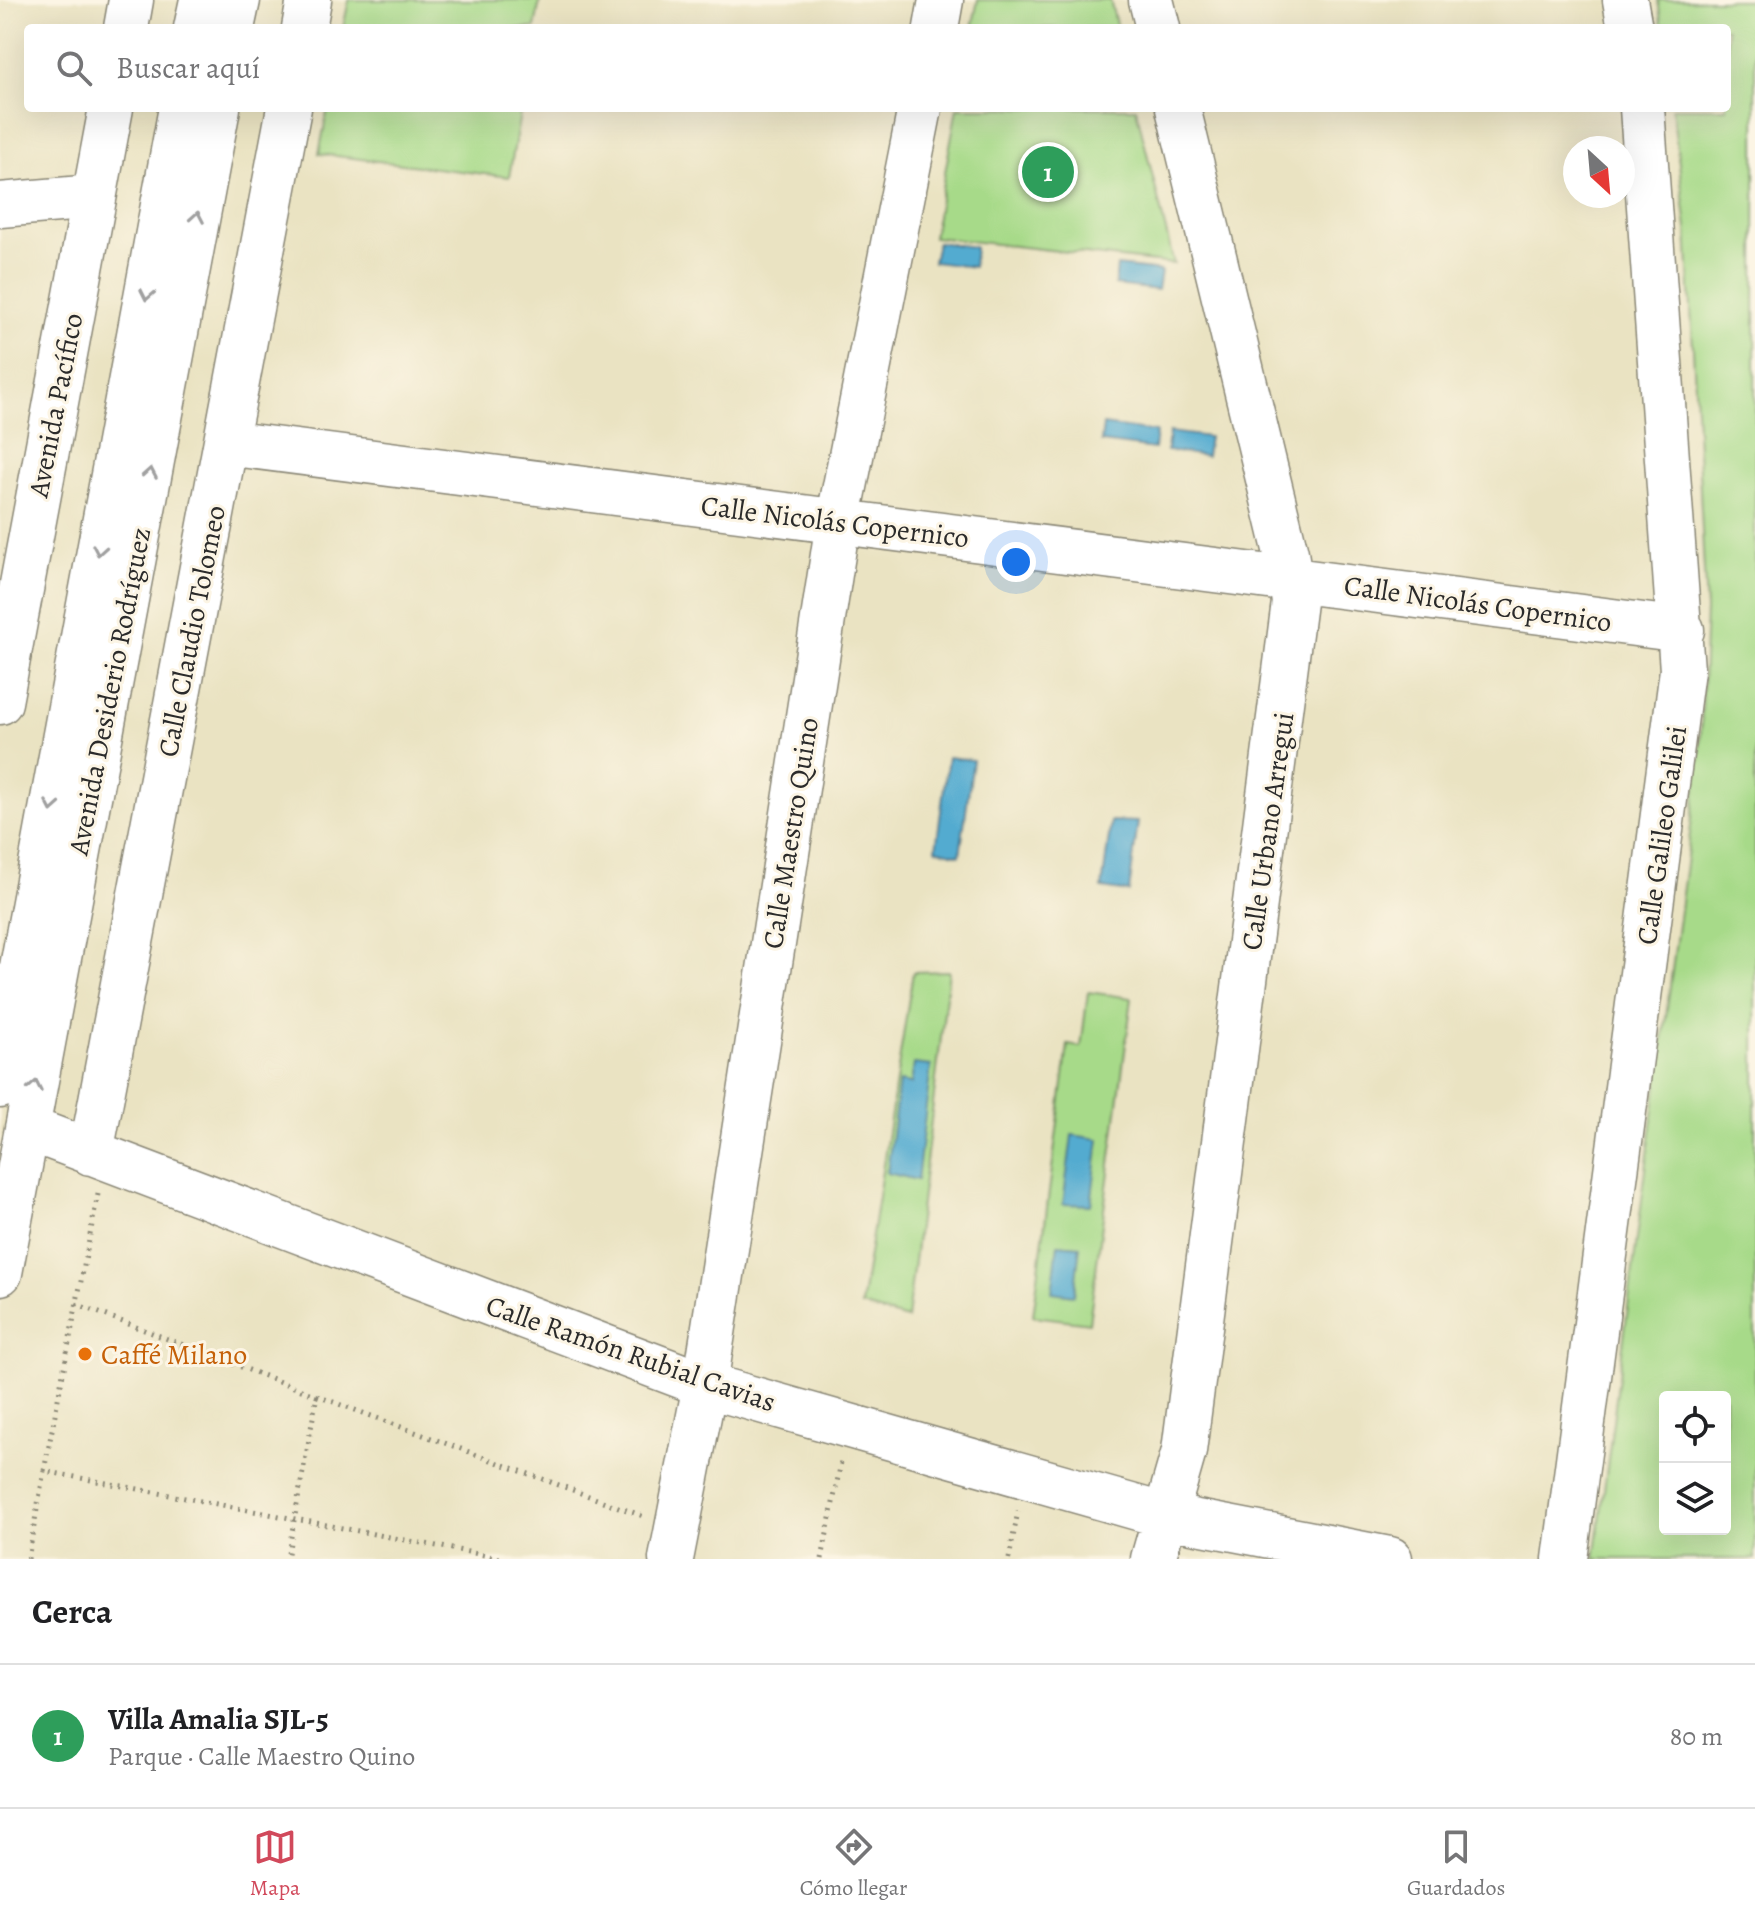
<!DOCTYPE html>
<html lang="es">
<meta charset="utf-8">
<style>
:root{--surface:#fff;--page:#f2f2f2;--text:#202124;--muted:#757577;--line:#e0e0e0;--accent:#d1495b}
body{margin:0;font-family:Alegreya,serif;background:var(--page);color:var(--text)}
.controls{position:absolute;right:24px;bottom:24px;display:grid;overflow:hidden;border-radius:8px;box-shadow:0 8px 32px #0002}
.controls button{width:72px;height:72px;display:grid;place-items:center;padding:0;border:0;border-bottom:2px solid var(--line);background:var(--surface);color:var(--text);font:40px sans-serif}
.compass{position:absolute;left:1563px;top:136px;width:72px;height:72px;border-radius:50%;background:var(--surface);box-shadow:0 8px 32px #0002;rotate:154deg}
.you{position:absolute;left:1016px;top:562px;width:28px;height:28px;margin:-20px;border:6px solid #fff;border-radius:50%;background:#1a73e8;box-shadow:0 0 0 12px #1a73e833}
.badge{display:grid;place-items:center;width:52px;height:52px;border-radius:50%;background:var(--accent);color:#fff;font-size:26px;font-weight:700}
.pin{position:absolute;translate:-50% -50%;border:4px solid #fff;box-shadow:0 2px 8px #0006}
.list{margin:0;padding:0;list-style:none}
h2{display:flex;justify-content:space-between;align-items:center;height:104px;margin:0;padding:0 32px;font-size:34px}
h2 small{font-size:26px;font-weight:400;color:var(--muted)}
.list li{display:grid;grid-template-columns:52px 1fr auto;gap:24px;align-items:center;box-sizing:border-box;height:144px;padding:0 32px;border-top:2px solid var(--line)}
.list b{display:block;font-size:30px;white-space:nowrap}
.list p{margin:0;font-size:26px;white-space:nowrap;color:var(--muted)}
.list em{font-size:26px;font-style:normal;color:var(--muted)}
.icon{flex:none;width:44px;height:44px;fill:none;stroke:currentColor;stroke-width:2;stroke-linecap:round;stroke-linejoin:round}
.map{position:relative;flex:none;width:1755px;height:1559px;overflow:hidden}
.search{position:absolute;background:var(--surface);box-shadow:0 8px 32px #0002;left:24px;right:24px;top:24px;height:88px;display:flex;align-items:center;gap:20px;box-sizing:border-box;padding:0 28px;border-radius:8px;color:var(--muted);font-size:30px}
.sheet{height:248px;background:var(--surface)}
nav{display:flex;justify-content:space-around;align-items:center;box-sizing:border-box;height:112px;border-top:2px solid var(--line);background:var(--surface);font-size:22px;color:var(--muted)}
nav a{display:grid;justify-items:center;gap:4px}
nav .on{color:var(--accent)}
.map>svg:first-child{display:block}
.green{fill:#a7da89;stroke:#69825a;stroke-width:2;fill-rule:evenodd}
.water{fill:#53abd0;stroke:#3f6b7e;stroke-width:2}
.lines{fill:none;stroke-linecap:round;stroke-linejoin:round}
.minor-casing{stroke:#8a8776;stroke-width:47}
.path{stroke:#8a8776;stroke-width:5;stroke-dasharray:2 6;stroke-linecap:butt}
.minor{stroke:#fff;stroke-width:44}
.oneway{stroke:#a0a0a0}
.food-dot{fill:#e8710a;stroke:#fcf5e5;stroke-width:3}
.labels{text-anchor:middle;stroke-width:6;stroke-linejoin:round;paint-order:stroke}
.street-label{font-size:28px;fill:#2b2b2b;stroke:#fcf5e5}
.food-label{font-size:28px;fill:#c56008;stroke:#fcf5e5;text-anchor:start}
</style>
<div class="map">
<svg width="1755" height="1559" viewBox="0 0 1755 1559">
<rect width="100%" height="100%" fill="#fcf5e5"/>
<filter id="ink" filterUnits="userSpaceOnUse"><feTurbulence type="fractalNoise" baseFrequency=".0125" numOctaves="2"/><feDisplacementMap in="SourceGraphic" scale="16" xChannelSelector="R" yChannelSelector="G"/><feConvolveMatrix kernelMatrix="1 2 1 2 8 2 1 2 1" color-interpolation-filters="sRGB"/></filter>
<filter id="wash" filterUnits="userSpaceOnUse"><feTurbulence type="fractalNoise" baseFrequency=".006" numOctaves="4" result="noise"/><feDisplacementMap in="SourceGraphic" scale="32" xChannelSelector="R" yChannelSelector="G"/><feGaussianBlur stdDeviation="1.8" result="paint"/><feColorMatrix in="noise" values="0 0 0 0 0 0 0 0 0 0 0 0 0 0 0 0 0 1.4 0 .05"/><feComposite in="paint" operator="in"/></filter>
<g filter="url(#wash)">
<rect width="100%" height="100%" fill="#eae3c2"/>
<path class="green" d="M349,0H540L535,28H343Z
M978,0H1110L1117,28H972Z
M1658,0H1755V1559H1595L1700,757L1706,610L1687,228L1672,108H1727V28H1662ZM1665,1397H1725V1529H1665Z
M328,108H521L509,177L319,154Z
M957,108H1136L1174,264L933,237Z
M949,971L907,1319L861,1306L913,972Z
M1088,992L1132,998L1089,1323L1033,1316L1068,1045L1081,1047Z"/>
<path class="water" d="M937,242L975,247L973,267L933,262Z
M1117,266L1161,271L1158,290L1115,285Z
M1103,425L1156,432L1154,449L1101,442Z
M1169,432L1209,437L1206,456L1167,451Z
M948,757L973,760L960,855L936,849Z
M1111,821L1138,822L1129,892L1102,888Z
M914,1064L931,1066L917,1180L887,1173L899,1082L911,1084Z
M1072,1135L1099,1139L1091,1205L1063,1204Z
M1058,1244L1080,1246L1074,1295L1052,1292Z"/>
</g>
<g filter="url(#ink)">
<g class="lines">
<g class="minor-casing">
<path id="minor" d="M1151,0L1158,28
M1625,0L1630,28
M126,28L131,0
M196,28L202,0
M232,28L238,0
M304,28L309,0
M936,28L941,0
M0,205L94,197
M226,443L1682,630
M0,702L111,108
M0,1086L181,108
M27,1128L705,1385L1166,1516L1390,1559
M91,1153L289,108
M0,1273L218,108
M671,1559L705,1385L838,522L920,108
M1153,1559L1184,1451L1294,602L1286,553L1178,108
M1565,1559L1682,670L1642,108"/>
</g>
<path class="path" d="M98,1194L44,1471L505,1559
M76,1304L317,1396L287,1559
M317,1396L643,1516
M28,1559L44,1471
M822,1559L841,1462
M1009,1559L1018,1511"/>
<use href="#minor" class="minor"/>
</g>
<defs><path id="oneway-chevron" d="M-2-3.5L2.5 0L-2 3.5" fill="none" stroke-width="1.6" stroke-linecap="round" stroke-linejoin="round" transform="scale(2)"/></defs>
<g class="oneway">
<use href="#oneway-chevron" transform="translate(197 217) rotate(-80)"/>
<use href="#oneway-chevron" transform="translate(147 295) rotate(101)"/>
<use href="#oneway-chevron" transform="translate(150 473) rotate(-80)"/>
<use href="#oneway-chevron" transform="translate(99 550) rotate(100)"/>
<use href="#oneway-chevron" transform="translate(52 806) rotate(100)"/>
<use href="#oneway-chevron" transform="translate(35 1086) rotate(-79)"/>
</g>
</g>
<circle class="food-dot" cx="85" cy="1354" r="8"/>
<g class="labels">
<g class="street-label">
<text transform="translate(55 405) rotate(-79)" y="10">Avenida Pacífico</text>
<text transform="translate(835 521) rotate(7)" y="10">Calle Nicolás Copernico</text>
<text transform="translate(1478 603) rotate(8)" y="10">Calle Nicolás Copernico</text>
<text transform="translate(191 631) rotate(-79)" y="10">Calle Claudio Tolomeo</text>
<text transform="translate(109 691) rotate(-79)" y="10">Avenida Desiderio Rodríguez</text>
<text transform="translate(1267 831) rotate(-82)" y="10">Calle Urbano Arregui</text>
<text transform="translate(790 833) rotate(-81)" y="10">Calle Maestro Quino</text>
<text transform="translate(1661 835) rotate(-82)" y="10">Calle Galileo Galilei</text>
<text transform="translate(631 1353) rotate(19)" y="10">Calle Ramón Rubial Cavias</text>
</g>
<g class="food-label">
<text x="101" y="1364">Caffé Milano</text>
</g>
</g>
</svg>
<div class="controls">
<button><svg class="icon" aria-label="locate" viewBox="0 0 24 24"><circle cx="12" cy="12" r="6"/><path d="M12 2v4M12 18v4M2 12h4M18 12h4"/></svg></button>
<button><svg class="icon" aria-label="layers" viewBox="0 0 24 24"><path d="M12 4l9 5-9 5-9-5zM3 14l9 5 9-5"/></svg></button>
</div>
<svg class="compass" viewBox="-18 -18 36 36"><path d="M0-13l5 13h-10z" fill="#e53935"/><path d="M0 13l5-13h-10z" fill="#757577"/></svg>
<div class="you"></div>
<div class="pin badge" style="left:1048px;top:172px;background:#2e9e5b">1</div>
<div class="search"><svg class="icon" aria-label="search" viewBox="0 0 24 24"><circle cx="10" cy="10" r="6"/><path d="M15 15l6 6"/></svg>Buscar aquí</div>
</div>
<section class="sheet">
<h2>Cerca<small></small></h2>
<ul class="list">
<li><span class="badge" style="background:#2e9e5b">1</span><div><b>Villa Amalia SJL-5</b><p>Parque · Calle Maestro Quino</p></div><em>80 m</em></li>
</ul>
</section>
<nav>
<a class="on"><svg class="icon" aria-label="map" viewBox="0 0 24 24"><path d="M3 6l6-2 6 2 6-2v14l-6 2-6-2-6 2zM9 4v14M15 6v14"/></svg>Mapa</a>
<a><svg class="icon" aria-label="directions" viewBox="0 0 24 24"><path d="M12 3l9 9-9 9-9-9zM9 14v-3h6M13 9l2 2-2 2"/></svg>Cómo llegar</a>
<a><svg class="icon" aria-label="saved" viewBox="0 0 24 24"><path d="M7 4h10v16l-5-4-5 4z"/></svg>Guardados</a>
</nav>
